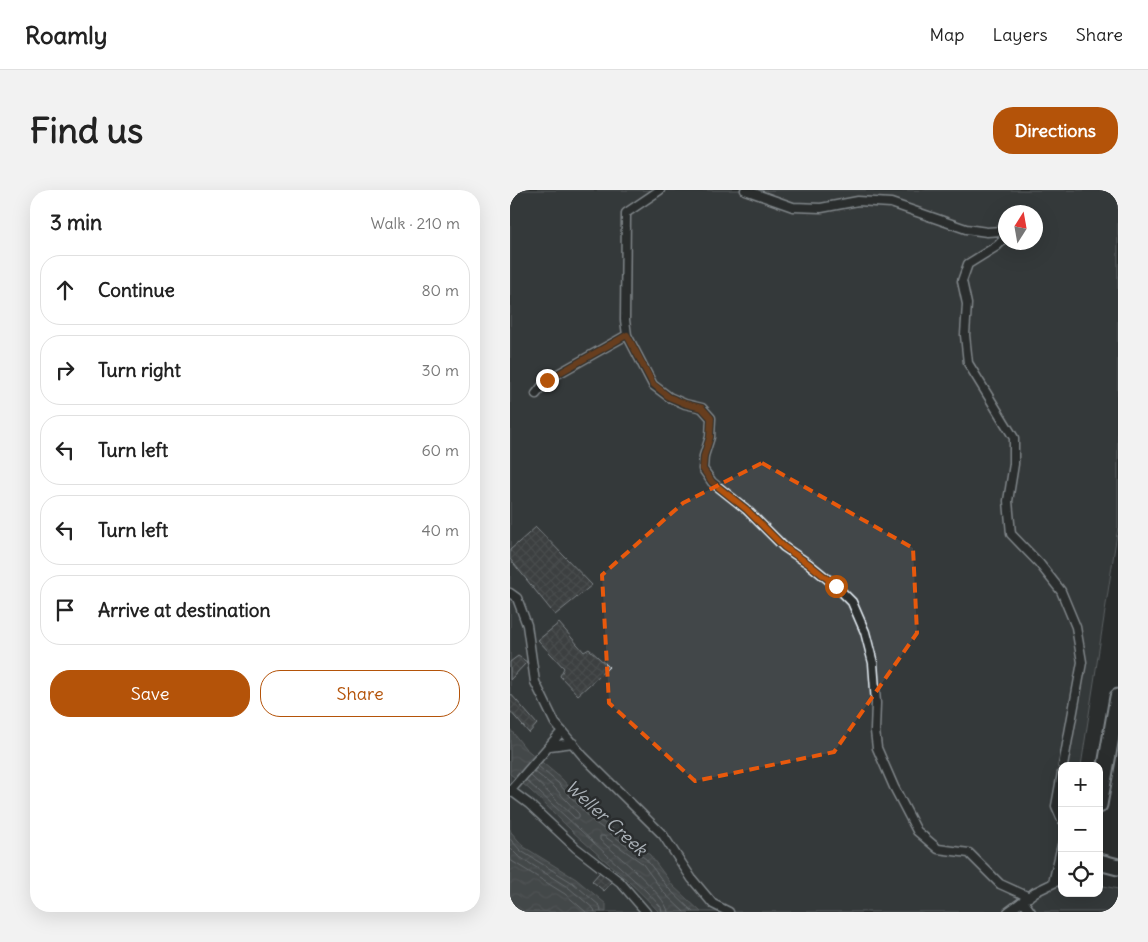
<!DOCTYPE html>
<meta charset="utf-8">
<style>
:root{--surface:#fff;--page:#f2f2f2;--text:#222;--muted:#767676;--line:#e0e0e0;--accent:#b45309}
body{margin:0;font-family:Delius,sans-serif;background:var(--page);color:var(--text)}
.controls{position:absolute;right:15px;bottom:15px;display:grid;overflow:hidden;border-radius:10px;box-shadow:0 5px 20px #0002}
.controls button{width:45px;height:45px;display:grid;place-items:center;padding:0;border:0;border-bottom:1px solid var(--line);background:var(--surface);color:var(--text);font:25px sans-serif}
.compass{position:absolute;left:488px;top:15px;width:45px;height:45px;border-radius:50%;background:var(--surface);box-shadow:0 5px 20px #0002;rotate:11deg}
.stop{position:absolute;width:15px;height:15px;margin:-11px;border:4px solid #b45309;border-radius:50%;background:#fff}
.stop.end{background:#b45309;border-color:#fff;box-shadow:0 1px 5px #0008}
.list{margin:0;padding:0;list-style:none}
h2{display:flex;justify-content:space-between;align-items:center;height:65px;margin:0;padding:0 20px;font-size:21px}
h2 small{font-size:16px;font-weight:400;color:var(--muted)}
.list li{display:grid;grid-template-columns:32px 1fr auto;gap:15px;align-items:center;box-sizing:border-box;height:70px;margin:0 10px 10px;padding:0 10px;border:1px solid var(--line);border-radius:20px}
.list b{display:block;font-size:19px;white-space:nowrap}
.list em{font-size:16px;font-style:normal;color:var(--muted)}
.actions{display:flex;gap:10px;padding:15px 20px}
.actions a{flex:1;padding:11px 0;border:1px solid var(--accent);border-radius:20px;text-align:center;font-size:18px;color:var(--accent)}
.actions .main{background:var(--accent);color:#fff}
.icon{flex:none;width:28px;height:28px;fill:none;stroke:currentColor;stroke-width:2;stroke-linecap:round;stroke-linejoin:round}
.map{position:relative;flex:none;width:608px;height:722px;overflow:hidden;border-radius:20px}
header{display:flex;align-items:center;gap:30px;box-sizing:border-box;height:70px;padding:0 25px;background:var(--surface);border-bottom:1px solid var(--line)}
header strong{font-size:24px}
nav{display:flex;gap:28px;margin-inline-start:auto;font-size:18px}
.intro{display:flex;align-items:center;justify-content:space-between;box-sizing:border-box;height:120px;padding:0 30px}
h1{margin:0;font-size:35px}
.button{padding:12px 22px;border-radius:20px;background:var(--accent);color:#fff;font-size:18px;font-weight:700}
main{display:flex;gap:30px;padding:0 30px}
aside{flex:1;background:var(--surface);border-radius:20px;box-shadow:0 5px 20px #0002}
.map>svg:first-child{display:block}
.green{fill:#424648;stroke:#959ca0;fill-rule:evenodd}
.water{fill:url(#water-waves);stroke:#989fa3}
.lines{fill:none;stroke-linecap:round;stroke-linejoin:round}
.shore{stroke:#b3bac0;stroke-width:1}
.building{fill:url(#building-cross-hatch);stroke:#e8f1f8}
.lane-casing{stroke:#e8f1f8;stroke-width:11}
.street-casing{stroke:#e8f1f8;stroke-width:19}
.lane{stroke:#2a2d2e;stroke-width:8}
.street{stroke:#2a2d2e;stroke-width:15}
.route{stroke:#b45309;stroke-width:6}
.marked{fill:none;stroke:#e8590c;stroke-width:4;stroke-dasharray:10 6;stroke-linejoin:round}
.labels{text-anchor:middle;stroke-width:5;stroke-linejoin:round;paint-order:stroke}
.water-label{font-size:18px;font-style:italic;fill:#acb3b9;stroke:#2a2d2e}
</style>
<header>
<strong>Roamly</strong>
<nav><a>Map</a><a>Layers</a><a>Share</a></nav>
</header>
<div class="intro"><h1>Find us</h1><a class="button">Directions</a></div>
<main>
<aside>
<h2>3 min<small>Walk · 210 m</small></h2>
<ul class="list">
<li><svg class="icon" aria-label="ahead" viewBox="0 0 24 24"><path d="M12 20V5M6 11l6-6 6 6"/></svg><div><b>Continue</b></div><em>80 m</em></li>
<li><svg class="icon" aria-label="right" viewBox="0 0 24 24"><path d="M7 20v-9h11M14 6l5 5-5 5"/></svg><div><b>Turn right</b></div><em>30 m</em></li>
<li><svg class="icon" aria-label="left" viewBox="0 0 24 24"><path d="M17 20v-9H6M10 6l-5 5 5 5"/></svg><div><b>Turn left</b></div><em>60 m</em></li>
<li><svg class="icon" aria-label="left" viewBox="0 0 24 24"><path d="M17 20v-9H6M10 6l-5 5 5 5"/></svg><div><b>Turn left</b></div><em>40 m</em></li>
<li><svg class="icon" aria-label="arrive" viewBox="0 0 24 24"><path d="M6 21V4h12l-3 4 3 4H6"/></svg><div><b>Arrive at destination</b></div></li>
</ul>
<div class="actions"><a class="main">Save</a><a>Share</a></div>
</aside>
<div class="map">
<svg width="608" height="722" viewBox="0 0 608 722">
<defs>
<pattern id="water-waves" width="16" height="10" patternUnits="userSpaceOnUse" patternTransform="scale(1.25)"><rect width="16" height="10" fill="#63686b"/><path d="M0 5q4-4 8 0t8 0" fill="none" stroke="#797e81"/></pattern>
<pattern id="building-cross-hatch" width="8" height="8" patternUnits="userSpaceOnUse" patternTransform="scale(1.25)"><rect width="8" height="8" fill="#535759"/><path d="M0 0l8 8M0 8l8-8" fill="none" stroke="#6c7072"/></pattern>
</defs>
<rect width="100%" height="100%" fill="#2a2d2e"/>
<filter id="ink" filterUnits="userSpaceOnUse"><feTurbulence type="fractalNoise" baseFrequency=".02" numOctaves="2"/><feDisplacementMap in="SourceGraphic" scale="10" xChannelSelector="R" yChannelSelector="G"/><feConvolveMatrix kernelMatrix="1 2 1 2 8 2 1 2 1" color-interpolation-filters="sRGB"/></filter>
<g filter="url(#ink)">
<path class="green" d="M0,0H608V337L571,576H552V703H589V695L608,699V722H0ZM496,22H526V52H496Z"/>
<path class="water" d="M0,539L15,558L52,589L87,628L140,665L163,696L191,722H149C122,692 91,668 62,641C42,622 23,600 0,584Z
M0,639L1,642L14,657L66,689L96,714V722H0Z"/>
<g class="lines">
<path class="shore" d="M28,576L48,593L84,632L136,669L159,699L183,722
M20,585L65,628H69V624L44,597L24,581
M16,590L136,701L151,717L152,722
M0,649L11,661L63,693L90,716L91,722
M0,658L8,666L59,698L84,719L85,722
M0,670L55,704L76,722
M158,722C157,706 104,662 90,650V646H94L132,673L154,703L174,722"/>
</g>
<path class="building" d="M26,337L82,395L45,425L0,369V360Z
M49,433L74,462L79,459L99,477L68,505L50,486L54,478L28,450Z
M8,466L17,472L0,490V472Z
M0,503L27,534L19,543L0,521Z
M90,682L102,692L94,701L82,691Z"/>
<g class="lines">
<g class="lane-casing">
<path id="lane" d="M235,0L283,17L311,18L348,11L381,13L456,39L477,42L491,41L494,49L487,56L458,74L452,91L457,114L455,145L458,173L504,248V274L498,311L501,344L529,373L551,401L566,437L572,472L553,576
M117,145L115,130L116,23L150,0
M26,204L37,190L117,145L143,195L159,207L175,214L192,218L201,228L200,247L194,266L193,279L202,292L236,319L274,357L299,374L326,396L342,412L355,442L363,473L366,513L365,541L367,558L384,597L407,641L428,659L459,663L490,694L519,707
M0,403L7,408L17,435L25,492L45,533L73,566L153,645L182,689L203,714L219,722
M40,556L63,553
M552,583L546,616L552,630
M0,600L19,614L66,658L110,692L136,722
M1,600L52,541
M543,693L552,655
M513,711L521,722
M498,722L525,702L552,689"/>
</g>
<g class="street-casing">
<path id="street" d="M589,615L608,507
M589,672L608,677"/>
</g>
<use href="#lane" class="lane"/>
<use href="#street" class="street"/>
</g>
</g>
<g class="lines" filter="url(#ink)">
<path class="route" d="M37,190L117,145L143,194L159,207L176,214L192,218L201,228L200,247L194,266L193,279L202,292L236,319L274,357L299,374L326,396"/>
</g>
<path d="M0 0H608V722H0ZM252,273L403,358L407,443L324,562L185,591L99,513L92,385L173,313Z" fill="#2a2d2e" fill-opacity=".55" fill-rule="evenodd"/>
<path class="marked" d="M252,273L403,358L407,443L324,562L185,591L99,513L92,385L173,313Z"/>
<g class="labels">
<g class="water-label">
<text transform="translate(96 628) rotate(42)" y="6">Weller Creek</text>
</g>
</g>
</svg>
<div class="controls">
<button>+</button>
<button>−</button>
<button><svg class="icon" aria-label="locate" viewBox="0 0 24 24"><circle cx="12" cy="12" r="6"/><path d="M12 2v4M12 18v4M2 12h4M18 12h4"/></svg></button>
</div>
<svg class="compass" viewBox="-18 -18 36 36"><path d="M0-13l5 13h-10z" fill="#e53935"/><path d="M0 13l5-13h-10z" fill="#767676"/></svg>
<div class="stop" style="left:326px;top:396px"></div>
<div class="stop end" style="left:37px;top:190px"></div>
</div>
</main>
